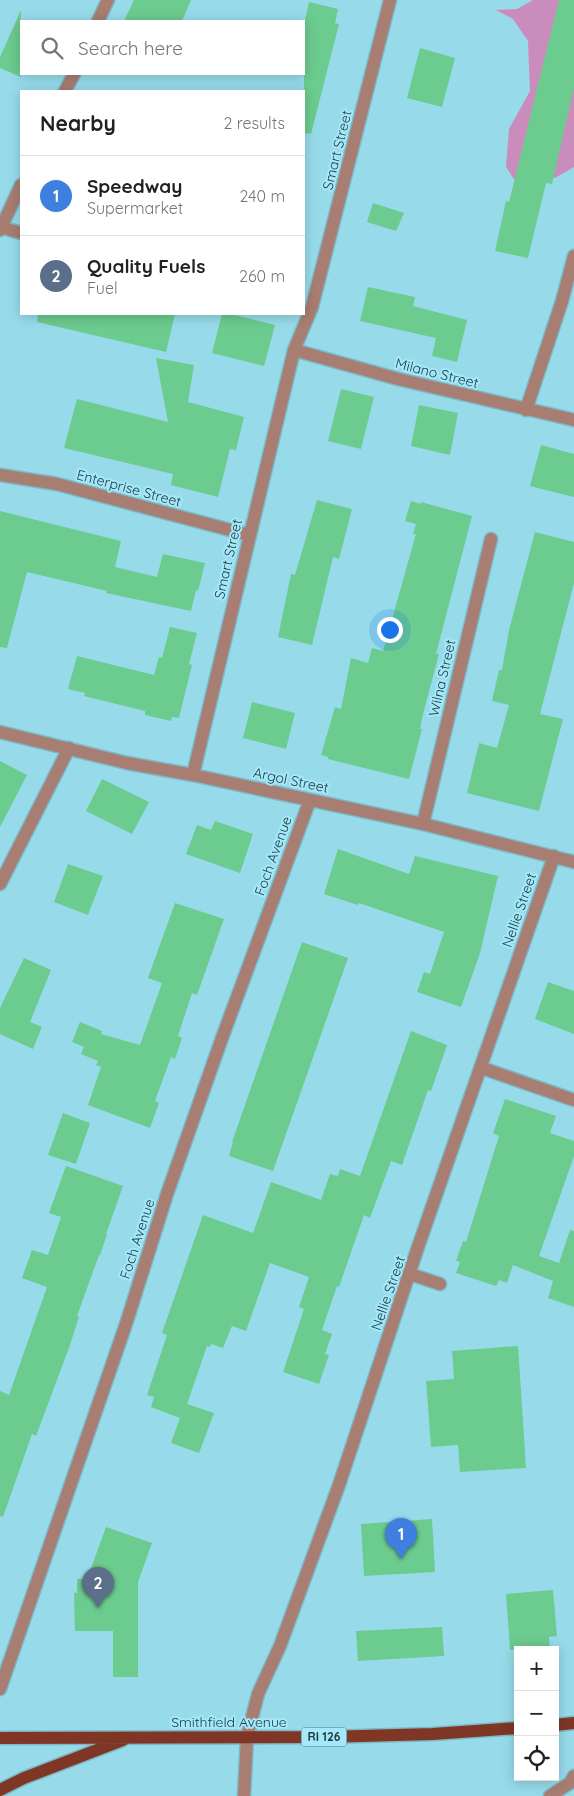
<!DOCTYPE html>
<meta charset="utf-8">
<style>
:root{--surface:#fff;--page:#f2f2f2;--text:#202124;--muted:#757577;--line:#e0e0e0;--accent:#b45309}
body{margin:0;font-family:Quicksand,sans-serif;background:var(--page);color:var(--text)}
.controls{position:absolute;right:15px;bottom:15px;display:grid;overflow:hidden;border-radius:0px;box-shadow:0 2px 12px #0003}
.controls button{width:45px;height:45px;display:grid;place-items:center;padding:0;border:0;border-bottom:1px solid var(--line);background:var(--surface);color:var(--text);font:25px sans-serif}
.you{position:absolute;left:389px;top:629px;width:18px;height:18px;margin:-12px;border:4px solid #fff;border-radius:50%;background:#1a73e8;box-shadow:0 0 0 8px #1a73e833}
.badge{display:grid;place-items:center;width:32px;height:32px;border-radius:50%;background:var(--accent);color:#fff;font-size:16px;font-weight:700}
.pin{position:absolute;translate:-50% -41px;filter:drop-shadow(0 1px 2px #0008)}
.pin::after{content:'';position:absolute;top:26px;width:18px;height:15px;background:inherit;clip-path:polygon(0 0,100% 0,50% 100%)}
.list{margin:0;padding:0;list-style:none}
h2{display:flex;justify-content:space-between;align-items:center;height:65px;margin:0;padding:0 20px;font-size:21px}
h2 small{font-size:16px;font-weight:400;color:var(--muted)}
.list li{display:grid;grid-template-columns:32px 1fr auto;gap:15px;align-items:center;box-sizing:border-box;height:80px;padding:0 20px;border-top:1px solid var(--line)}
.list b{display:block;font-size:19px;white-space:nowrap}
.list p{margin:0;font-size:16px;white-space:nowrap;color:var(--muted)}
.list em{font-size:16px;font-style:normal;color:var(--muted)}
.icon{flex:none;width:28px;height:28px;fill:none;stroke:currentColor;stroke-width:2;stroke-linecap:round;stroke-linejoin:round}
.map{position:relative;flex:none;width:574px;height:1796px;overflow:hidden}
.search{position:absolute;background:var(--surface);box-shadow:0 2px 12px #0003;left:20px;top:20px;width:285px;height:55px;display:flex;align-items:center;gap:12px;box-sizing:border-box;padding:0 18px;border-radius:0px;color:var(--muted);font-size:19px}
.panel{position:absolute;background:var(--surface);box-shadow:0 2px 12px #0003;left:20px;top:90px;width:285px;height:225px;border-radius:0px}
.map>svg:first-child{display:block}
.green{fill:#ca8bbd}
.building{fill:#6ccb8e}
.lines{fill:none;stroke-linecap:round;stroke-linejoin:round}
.minor-casing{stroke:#7db8c6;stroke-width:15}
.major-casing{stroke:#7db8c6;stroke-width:15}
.minor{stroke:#a87d72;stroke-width:12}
.major{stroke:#803625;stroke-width:12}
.labels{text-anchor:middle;stroke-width:4;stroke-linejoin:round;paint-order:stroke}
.shield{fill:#a4e8f9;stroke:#48707a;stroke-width:1}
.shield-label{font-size:12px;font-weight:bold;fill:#203c43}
.street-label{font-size:14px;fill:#203c43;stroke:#a4e8f9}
</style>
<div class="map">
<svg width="574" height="1796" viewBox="0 0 574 1796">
<rect width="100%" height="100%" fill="#97dbeb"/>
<path class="green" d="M533,0H574V167L555,178L536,176L514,179L506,167L509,129L530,91L528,41L513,19L496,10L517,9Z"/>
<path class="building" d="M134,0H191L182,21H124Z
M559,0H574V88L552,184L546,183L528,258L495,251L506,201L509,202Z
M309,2L338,9L335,23L339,24L311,134L304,133V24Z
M21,10V77L0,68V57Z
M420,48L455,58L442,107L407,98Z
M373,203L404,213L396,231L367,222Z
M368,287L415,297L413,306L467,320L457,362L432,356L436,338L360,321Z
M38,314H175L166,352L37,322Z
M222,314H231L275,325L264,366L212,353Z
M156,358L194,365L188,402L244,417L236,450L230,449L218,497L171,485L173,474L64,448L77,399L168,422Z
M341,389L374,397L361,449L328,441Z
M419,405L458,413L450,455L411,446Z
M541,445L574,454V497L530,486Z
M317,500L352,509L339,559L333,557L312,645L278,637L291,574L295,575Z
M411,501L421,504V502L472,516L436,654H439L423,714L420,729H422L409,779L328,759V757L321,755L335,707L341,709L351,658L368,663L372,648L383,651L416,534H413L416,524L405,521Z
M0,511L121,541L115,567L157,577L163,554L205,563L198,591L196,590L191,611L106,593L107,591L27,572L7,648L0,647Z
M535,532L574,542V583L540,714L563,719L539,811L467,793L479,743L497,748L509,705L492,701L499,670H502L509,630Z
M170,627L197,633L189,664L192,665L179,718L172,717L171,721L145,715V711L84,696L85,693L68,689L77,656L154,675L159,657L162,658Z
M252,702L295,713L286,749L243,738Z
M0,761L27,775L0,827Z
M102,779L149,802L132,834L86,811Z
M215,821L253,834L240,873L186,854L197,825L211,830Z
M338,849L409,874L415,856L498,876L480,953L461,1007L417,992L424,972L430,974L444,932L359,903L358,905L324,894Z
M68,864L103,876L88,915L54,902Z
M175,903L224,919L197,995L192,993L178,1036L182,1038L175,1059L171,1057L155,1101L159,1103L150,1128L88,1105L101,1067L96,1065L98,1061L81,1054L84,1047L72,1042L80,1022L102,1031L101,1034L140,1045L162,983L148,978Z
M302,942L348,958L273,1171L229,1156L233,1142H232Z
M24,958L51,970L30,1022L42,1027L33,1049L0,1034V1008Z
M548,982L574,991V1034L535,1019Z
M411,1031L447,1045L431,1091L428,1090L402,1165L391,1161L370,1218L364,1215L339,1287L337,1286L322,1330L332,1334L325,1354L329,1355L319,1384L283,1372L304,1309L299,1307L309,1277L270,1263L246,1331L232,1326L223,1348L211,1344L210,1347L207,1346L187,1404L214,1413L199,1453L171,1443L180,1418L151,1407L154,1397L147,1395L167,1335L162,1333L203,1215L253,1233L271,1182L321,1200L330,1174L338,1176L340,1169L360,1176Z
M505,1099L556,1116L550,1133L574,1141V1156L539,1256L559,1263L570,1230L574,1231V1307L548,1298L553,1281L513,1265L507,1283L499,1280L496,1286L456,1273L460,1262L456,1261L463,1241L466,1242L499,1136L493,1133Z
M63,1113L90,1123L76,1164L48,1155Z
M66,1166L123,1186L106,1234H107L100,1255H99L77,1316L79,1317L70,1345L36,1436L32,1434L3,1517L0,1516V1391L9,1395L47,1287L22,1278L32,1250L48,1255L61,1217L49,1213Z
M518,1346L526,1468L460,1472L458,1445L431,1447L426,1381L454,1379L452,1351Z
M432,1519L435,1572L364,1576L361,1524Z
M106,1527L152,1543L138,1582V1677H113V1631H75L74,1593H77V1579H87Z
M553,1590L557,1636L549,1637L550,1650H510L506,1594Z
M442,1627L444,1656L358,1661L356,1631Z"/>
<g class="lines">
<g class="minor-casing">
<path id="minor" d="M98,21L108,0
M65,91L74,74
M0,227L21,233
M0,230L21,185
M294,350L398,379L574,420
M526,410L562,301L574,256
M0,475L57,484L249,535
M0,732L127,763L193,775L423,824L574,862
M193,775L294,350L312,307L390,0
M423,824L491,539
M0,884L69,748
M482,1068L574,1100
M410,1274L440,1284
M0,1689L126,1324L167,1194L222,1038L310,800
M244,1796L247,1737L258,1694L280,1646L339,1485L418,1247L554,856
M550,1796L570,1783L574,1776"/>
</g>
<g class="major-casing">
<path id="major" d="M555,1725L574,1723
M0,1738L325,1737L433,1734L518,1728
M0,1790L24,1778L123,1740"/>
</g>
<use href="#minor" class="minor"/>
<use href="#major" class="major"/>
</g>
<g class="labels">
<rect class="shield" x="301.5" y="1727.5" width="45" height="19" rx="4"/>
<g class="shield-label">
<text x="324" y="1741">RI 126</text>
</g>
<g class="street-label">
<text transform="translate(337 150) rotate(-76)" y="5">Smart Street</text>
<text transform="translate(437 373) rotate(14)" y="5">Milano Street</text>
<text transform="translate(129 488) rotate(15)" y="5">Enterprise Street</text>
<text transform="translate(228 559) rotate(-77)" y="5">Smart Street</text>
<text transform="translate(442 678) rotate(-77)" y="5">Wilna Street</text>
<text transform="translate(291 780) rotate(12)" y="5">Argol Street</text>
<text transform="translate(273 856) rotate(-70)" y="5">Foch Avenue</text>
<text transform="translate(519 910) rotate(-71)" y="5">Nellie Street</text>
<text transform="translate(137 1239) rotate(-72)" y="5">Foch Avenue</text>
<text transform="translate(388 1293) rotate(-71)" y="5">Nellie Street</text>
<text x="229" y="1727">Smithfield Avenue</text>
</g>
</g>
</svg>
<div class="controls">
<button>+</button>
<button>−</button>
<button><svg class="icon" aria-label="locate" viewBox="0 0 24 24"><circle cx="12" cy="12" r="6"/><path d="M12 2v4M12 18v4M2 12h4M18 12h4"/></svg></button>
</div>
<div class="you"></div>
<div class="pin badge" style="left:401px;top:1559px;background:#3f7fe0">1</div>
<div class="pin badge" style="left:98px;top:1608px;background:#5c6f8a">2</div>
<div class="search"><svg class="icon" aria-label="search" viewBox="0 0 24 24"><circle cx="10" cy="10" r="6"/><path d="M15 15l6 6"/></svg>Search here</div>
<section class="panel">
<h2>Nearby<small>2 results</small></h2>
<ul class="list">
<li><span class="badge" style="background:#3f7fe0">1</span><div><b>Speedway</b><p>Supermarket</p></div><em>240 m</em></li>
<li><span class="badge" style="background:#5c6f8a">2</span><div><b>Quality Fuels</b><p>Fuel</p></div><em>260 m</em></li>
</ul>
</section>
</div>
